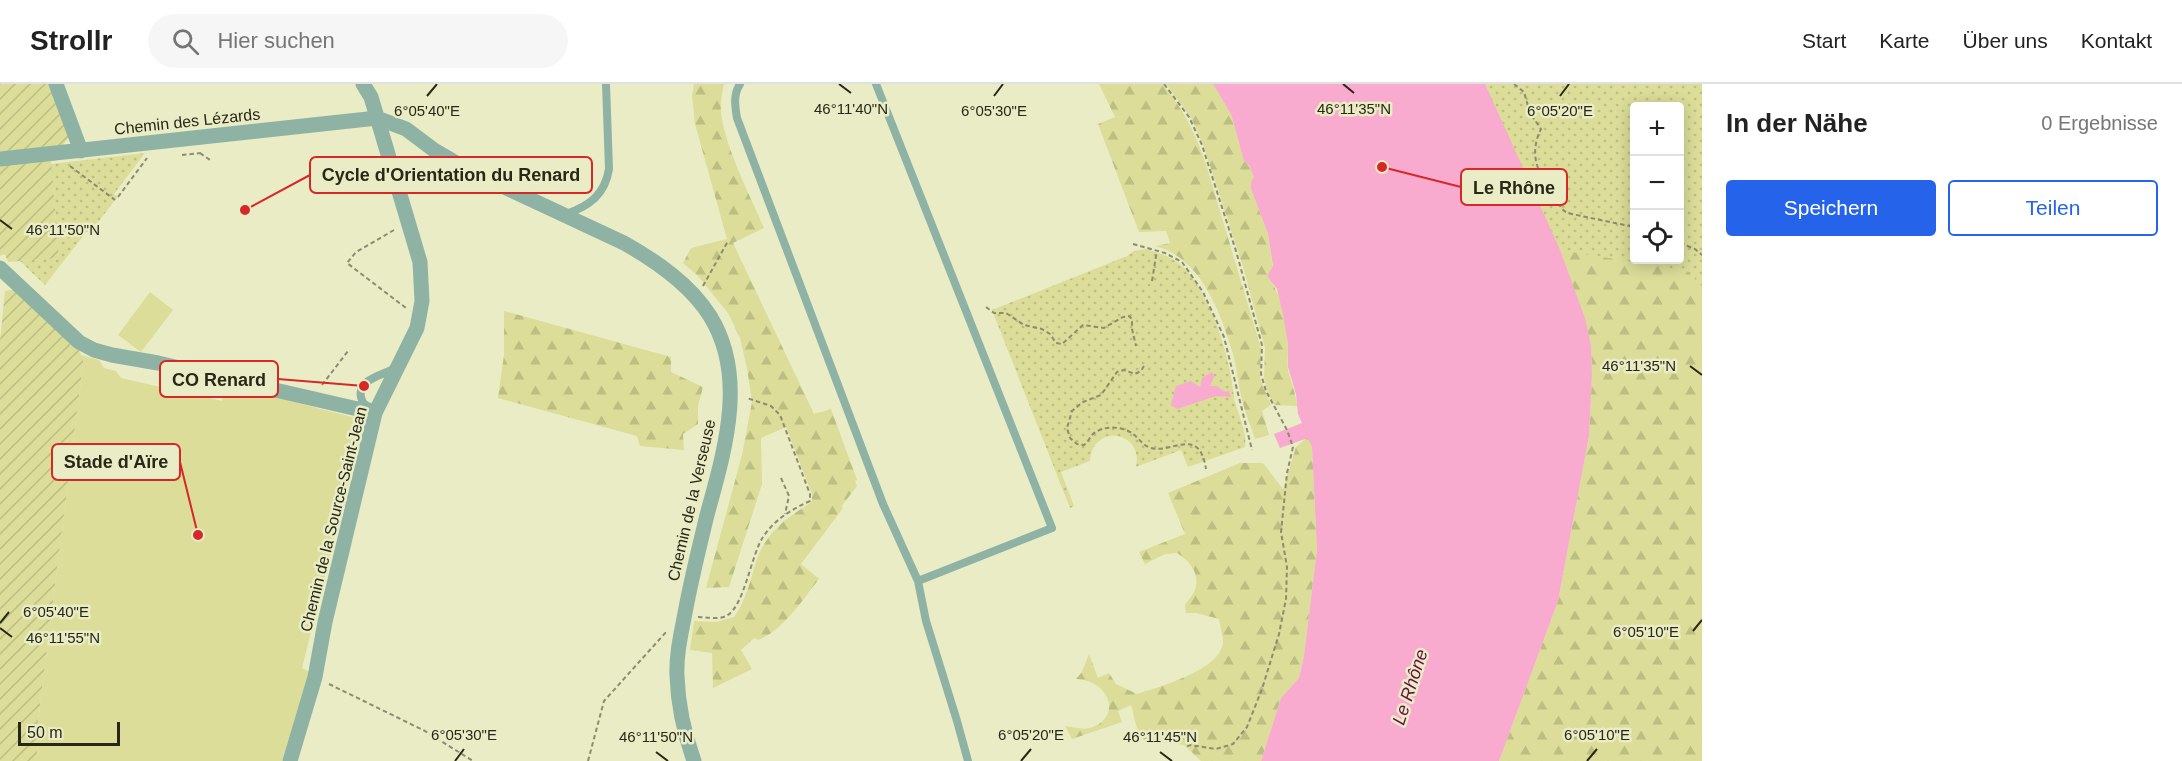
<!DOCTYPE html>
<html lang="de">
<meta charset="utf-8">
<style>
:root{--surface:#fff;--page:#f6f6f6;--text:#222;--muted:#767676;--line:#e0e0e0;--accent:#2563eb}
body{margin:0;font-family:Arial,sans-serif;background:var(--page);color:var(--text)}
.controls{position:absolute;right:18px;top:18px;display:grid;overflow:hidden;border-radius:6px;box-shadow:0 3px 15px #0003}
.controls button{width:54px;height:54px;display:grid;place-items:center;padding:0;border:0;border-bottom:2px solid var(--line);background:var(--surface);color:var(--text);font:30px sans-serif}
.scale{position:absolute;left:18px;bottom:15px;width:102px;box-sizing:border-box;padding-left:6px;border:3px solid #282819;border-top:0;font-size:16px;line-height:21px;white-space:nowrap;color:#282819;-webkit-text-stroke:4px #eaecc5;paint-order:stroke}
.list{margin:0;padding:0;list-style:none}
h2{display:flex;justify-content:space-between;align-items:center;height:78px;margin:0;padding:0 24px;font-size:26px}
h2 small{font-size:20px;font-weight:400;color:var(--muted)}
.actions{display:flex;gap:12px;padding:18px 24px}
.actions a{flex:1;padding:14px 0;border:2px solid var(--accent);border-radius:6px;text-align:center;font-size:21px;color:var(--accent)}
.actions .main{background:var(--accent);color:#fff}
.icon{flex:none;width:33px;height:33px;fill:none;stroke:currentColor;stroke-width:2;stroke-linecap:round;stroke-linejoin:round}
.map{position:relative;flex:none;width:1702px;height:677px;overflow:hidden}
header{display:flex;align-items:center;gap:36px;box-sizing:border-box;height:84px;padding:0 30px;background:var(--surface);border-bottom:2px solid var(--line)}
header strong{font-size:28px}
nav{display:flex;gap:33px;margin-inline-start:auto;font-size:21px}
.search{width:420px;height:54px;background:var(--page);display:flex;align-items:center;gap:15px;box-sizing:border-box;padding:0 21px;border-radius:33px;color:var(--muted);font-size:22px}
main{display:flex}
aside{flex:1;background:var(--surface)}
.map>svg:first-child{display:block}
.forest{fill:url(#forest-firs);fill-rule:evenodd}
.park{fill:url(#park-dots);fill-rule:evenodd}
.garden{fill:url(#garden-furrows)}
.pitch{fill:#dbdd98}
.water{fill:#f8aacf}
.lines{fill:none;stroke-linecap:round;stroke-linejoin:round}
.path{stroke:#8b8c71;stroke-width:2;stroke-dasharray:4.5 3;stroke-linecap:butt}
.service{stroke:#8eb3a5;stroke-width:8}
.minor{stroke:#8eb3a5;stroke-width:15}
.ticks{fill:none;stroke:#282819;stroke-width:2}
.labels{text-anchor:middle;stroke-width:5;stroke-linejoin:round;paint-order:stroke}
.street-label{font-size:16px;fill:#282819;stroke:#eaecc5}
.water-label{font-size:18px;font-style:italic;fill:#680e45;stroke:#eaecc5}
.ticks-label{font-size:15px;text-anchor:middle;fill:#282819;stroke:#eaecc5;stroke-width:5;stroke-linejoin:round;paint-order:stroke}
.leader{fill:none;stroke:#d62828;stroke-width:2}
.callout-dot{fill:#d62828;stroke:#eaecc5;stroke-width:2}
.callout{fill:#eaecc5;stroke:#d62828;stroke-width:2}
.callout-label{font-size:18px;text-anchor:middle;font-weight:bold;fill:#282819}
</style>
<header>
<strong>Strollr</strong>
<div class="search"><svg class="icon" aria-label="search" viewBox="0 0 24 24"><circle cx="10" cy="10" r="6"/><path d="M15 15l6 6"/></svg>Hier suchen</div>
<nav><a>Start</a><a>Karte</a><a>Über uns</a><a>Kontakt</a></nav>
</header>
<main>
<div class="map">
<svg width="1702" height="677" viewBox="0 0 1702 677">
<defs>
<pattern id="forest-firs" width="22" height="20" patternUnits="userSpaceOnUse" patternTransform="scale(1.5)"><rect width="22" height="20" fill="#dbdd98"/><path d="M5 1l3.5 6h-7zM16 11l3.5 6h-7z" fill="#bcbe82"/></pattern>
<pattern id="park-dots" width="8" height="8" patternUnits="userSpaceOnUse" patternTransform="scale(1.5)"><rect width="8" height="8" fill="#dbdd98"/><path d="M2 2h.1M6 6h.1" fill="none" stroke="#bcbe82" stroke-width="1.8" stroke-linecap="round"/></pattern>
<pattern id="garden-furrows" width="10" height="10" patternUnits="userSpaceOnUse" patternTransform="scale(1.5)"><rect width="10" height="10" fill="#dbdd98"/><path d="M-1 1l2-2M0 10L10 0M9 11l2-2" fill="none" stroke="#bcbe82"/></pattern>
</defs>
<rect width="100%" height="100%" fill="#eaecc5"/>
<path class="forest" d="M694,0H724C722,9 720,19 721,28C725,64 750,111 764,144L733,159L814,330L831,325L857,396L855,397L857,402L841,423L843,424L801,480L819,495C803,515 783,547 758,556L754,554L741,566L752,585L713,604L712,569L690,566L694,537L716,538L734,533C746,517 750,497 756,478C766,448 786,434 812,418V410L786,343L761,354L762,400L729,503L706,504L742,371L752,318L747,284L740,254L728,229L698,192L683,179L691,164L727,155L695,40L692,12Z
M1099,0H1162C1185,26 1198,54 1208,87L1261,264L1260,294L1271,321L1262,327L1269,351L1255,355C1251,342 1245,329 1242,316C1238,301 1237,285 1233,270C1221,230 1201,173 1155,162L1170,159L1166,147L1139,148L1098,40L1115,33Z
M1166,0H1213L1231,30L1244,77L1249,81L1254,93L1251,105L1268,150L1273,185L1267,192C1282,211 1288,239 1288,263C1288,270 1287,278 1288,286C1291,298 1296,310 1297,322L1275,321L1268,310L1264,294L1265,264L1244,186L1203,60L1190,32Z
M1485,0H1702V677H1499L1558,517L1589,352L1592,290L1591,262ZM1634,22H1680V176H1634Z
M504,227L671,273V288L703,303L698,322V340L683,350L684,366L640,362L637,352L498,314L504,271Z
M1308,353L1312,363L1317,466L1304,572L1299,594L1281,614L1261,677H1201L1184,661L1144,656C1135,646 1135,633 1131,621L1118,627L1122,638L1072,655L1065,642C1073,643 1082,646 1090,644C1123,634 1110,596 1076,595L1082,588L1089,570L1098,594L1109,589L1116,600L1137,610C1159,603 1220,586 1223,559C1223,551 1220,542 1219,535L1196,529H1186L1185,520C1204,502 1198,482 1177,469L1165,470L1145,480L1139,468L1185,450L1168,409L1240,379H1263L1283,405L1296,363Z"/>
<path class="park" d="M1485,0H1702V202L1687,187L1560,166ZM1634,22H1680V176H1634Z
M145,69L114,110L118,113L115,116L90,149L87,147L45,201L20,177L59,174L51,80Z
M1146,165C1159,169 1173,173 1183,183C1207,207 1223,254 1230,287C1232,297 1233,308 1235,318C1239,333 1247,347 1245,363L1188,383L1181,366L1136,383C1144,346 1092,339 1090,377L1061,388L1074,422L1070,424L992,226L1127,172L1134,167Z"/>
<path class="garden" d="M0,0H49L69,53L63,61L0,68Z
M51,75L59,174L8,178L5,170L0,172V80Z
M16,205L79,266L81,271L84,272L38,638L37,677H0V257L5,207Z"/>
<path class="pitch" d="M150,208L173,226L141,268L118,251Z
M84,272L99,276L104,284L116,287L121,294L222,317L226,301L364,336L302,584L309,588L282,677H37L38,638Z"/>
<path class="water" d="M1213,0H1485L1560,166L1585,234L1591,262L1592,290L1589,352L1558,517L1499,677H1261L1281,614L1299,594L1304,572L1317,466L1312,363L1308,354L1280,364L1274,350L1302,339L1298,330L1296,310L1288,283V260L1283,230L1277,205L1267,192L1273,182L1268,150L1251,105V98L1254,93L1249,81L1244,77L1231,30Z
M1212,288L1214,293L1210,302H1217L1225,308L1229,307L1231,313L1216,312L1177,325L1171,321L1176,302L1191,297L1200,303L1202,294Z"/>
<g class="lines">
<path class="path" d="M1164,0L1189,33L1202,61L1236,167L1262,261L1261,290L1266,307L1287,346L1293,363L1287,389L1281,448L1287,483L1286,515L1279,550L1262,605L1247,643L1233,660L1216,665L1190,661L1186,663
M1514,0L1524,8L1530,29L1541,45C1525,78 1545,97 1562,125L1567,129L1634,143
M200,69L210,76
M182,71L201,69
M70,82L115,116
M118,113L147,74
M394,146L356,168L347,179L406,224
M1680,159L1695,165L1702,171
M1133,160L1165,169L1182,178L1203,208L1224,253L1252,366
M1152,197L1157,166
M703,202L728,157
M986,223L994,229H1006L1024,241L1042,245L1050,250L1056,259L1062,260L1083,241L1104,244L1123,233L1129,232L1132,235V245L1136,262
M1144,282L1141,287L1135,290L1124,286L1117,288L1101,311L1083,318L1072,327L1067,344L1070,354L1077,360L1084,361C1088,358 1090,353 1093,350C1103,341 1123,342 1133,350C1139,354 1143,362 1151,364C1172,370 1199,341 1206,385
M322,301L348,267
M781,394L789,412L785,430
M698,533C706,533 718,536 726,532C744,524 751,471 763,453C774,436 792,425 810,417V410L780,331L771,322L747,314
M329,600L425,647L473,677
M588,677L604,617L667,547"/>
<path class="service" d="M740,0C733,11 735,22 737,34L883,420L918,497L926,537L957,637L968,677
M876,0L1052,444L918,497
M566,130C590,122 605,110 609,85L606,0
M370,323C365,321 362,319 361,313C357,295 384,291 395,284"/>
<path class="minor" d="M56,0L81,67
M0,75L377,34L406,45L434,66L470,87L624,159C656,177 690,200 710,232C748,293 724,368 707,431C699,464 691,496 685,529C681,550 676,571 677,592C678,622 684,649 694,677
M0,184L79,258L94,266L112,271L158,279L375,329
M290,677L315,593L325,538L375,329L417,244L422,217L420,178L371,13L363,0"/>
</g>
<path class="ticks" d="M839,0L851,9M1343,0L1354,9M427,12L437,0M994,12L1003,0M1560,12L1569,0M0,136L12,145M1690,282L1702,291M0,539L9,528M0,544L12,553M1693,547L1702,536M656,668L668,677M1160,668L1172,677M455,677L464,665M1021,677L1031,665M1587,677L1597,665"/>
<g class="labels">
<g class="street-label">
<text transform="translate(187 37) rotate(-6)" y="6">Chemin des Lézards</text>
<text transform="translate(691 416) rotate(-77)" y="6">Chemin de la Verseuse</text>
<text transform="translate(333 435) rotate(-76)" y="6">Chemin de la Source-Saint-Jean</text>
</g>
<g class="water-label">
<text transform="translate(1410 603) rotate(-72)" y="6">Le Rhône</text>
</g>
</g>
<g class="ticks-label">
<text x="851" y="30">46°11'40"N</text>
<text x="1354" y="30">46°11'35"N</text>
<text x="427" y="32">6°05'40"E</text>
<text x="994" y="32">6°05'30"E</text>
<text x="1560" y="32">6°05'20"E</text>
<text x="63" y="151">46°11'50"N</text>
<text x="1639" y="287">46°11'35"N</text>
<text x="56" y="533">6°05'40"E</text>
<text x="1646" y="553">6°05'10"E</text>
<text x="63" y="559">46°11'55"N</text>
<text x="464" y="656">6°05'30"E</text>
<text x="1031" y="656">6°05'20"E</text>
<text x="1597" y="656">6°05'10"E</text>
<text x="656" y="658">46°11'50"N</text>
<text x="1160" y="658">46°11'45"N</text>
</g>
<path class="leader" d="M245 126L310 91M1382 83L1461 103M364 302L278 295M198 451L180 378"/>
<g class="callout-dot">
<circle cx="245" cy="126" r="6"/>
<circle cx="1382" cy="83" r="6"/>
<circle cx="364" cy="302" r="6"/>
<circle cx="198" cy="451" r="6"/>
</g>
<g class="callout">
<rect x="310" y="73" width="282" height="36" rx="6"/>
<rect x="1461" y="85" width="106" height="36" rx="6"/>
<rect x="160" y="277" width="118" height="36" rx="6"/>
<rect x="52" y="360" width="128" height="36" rx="6"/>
</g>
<g class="callout-label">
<text x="451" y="97">Cycle d'Orientation du Renard</text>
<text x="1514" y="110">Le Rhône</text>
<text x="219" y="302">CO Renard</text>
<text x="116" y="384">Stade d'Aïre</text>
</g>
</svg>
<div class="controls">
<button>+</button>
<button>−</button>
<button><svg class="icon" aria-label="locate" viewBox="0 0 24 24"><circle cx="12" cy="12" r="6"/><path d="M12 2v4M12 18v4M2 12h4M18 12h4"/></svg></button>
</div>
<div class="scale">50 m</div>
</div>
<aside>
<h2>In der Nähe<small>0 Ergebnisse</small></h2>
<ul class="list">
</ul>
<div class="actions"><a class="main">Speichern</a><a>Teilen</a></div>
</aside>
</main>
